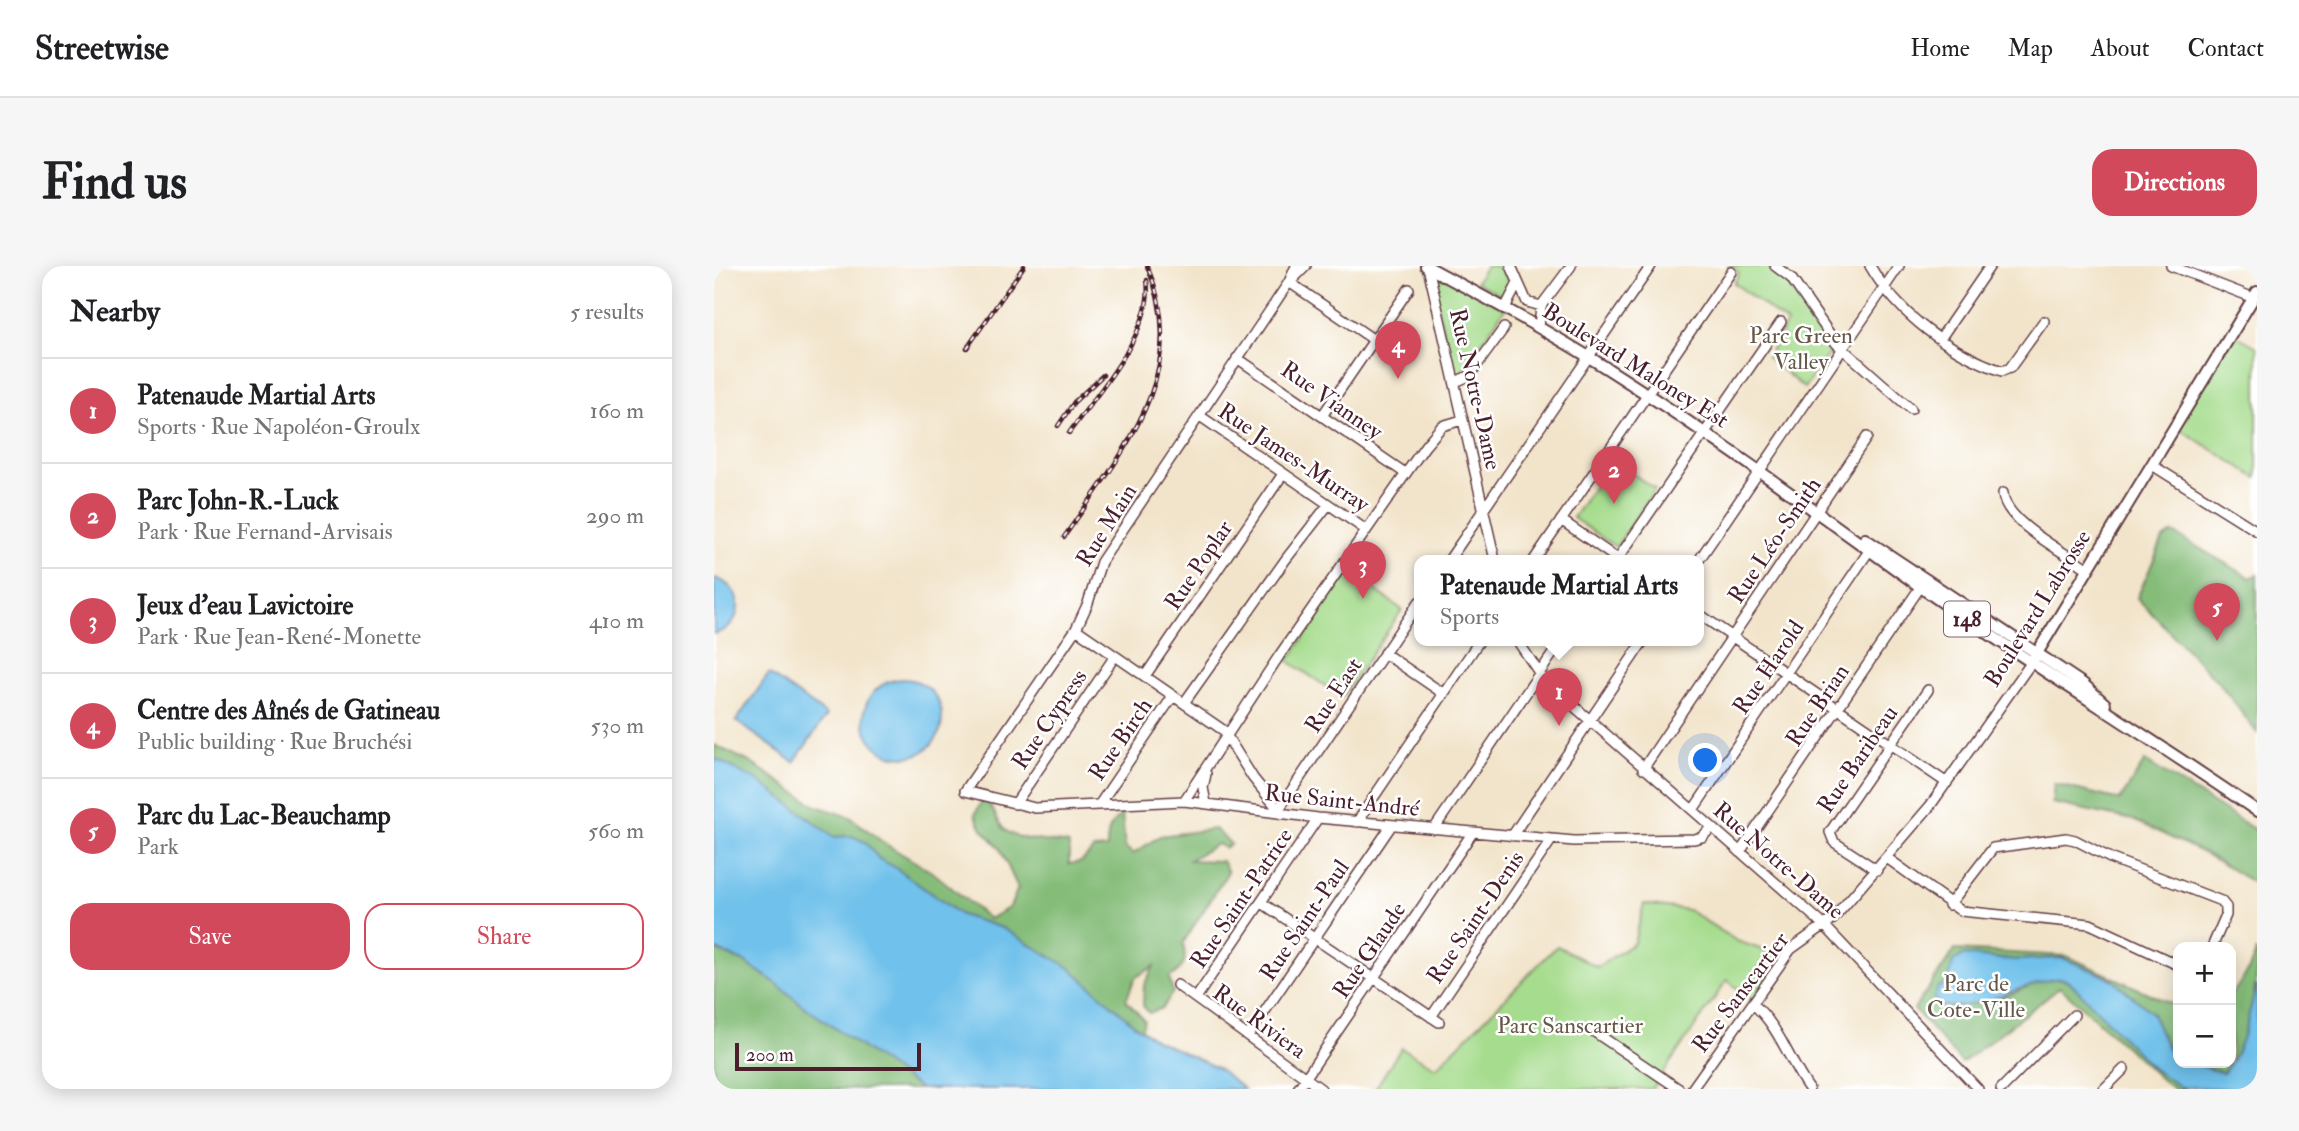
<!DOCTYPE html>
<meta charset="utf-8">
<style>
:root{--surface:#fff;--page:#f6f6f6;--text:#202124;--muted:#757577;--line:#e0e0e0;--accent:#d1495b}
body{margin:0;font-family:"IM FELL Double Pica",serif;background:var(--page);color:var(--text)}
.controls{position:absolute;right:21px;bottom:21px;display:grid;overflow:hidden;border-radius:14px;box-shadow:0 4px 18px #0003}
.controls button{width:63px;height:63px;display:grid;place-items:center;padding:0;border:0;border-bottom:2px solid var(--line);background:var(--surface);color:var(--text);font:35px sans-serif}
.scale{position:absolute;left:21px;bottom:18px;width:186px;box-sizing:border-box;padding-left:7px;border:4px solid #4a1f2b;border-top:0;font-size:19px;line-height:24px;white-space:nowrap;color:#4a1f2b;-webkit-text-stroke:5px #fff;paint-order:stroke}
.you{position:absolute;left:992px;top:495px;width:24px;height:24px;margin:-18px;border:5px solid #fff;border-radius:50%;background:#1a73e8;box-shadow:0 0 0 10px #1a73e833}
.badge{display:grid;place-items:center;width:46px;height:46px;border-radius:50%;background:var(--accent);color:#fff;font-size:23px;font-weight:700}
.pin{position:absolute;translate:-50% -58px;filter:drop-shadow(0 2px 4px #0008)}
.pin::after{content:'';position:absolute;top:37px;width:24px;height:21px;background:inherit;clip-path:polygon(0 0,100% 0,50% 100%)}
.popup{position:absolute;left:700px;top:289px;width:290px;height:91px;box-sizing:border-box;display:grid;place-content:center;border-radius:14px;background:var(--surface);filter:drop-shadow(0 2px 5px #0005);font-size:23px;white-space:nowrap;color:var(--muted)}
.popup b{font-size:26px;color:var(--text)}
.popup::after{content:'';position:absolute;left:50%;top:100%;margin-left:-14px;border:14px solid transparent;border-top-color:var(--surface)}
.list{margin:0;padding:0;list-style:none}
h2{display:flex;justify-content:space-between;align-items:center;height:91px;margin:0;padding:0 28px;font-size:30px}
h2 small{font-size:23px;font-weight:400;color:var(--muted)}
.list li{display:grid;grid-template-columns:46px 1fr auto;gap:21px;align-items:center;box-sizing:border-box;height:105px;padding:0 28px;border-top:2px solid var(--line)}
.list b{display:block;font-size:26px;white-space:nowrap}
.list p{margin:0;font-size:23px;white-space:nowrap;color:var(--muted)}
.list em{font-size:23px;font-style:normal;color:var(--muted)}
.actions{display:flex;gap:14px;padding:21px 28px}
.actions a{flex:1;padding:16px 0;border:2px solid var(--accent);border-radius:21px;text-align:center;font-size:24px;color:var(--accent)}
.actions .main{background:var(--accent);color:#fff}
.map{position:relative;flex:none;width:1543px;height:823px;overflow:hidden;border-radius:21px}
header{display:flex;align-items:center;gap:42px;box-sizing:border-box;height:98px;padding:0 35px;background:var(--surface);border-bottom:2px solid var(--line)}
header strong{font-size:33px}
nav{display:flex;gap:38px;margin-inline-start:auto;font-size:24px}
.intro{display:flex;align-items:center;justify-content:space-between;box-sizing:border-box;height:168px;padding:0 42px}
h1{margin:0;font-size:49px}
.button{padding:18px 32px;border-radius:21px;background:var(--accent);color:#fff;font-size:24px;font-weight:700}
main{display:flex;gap:42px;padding:0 42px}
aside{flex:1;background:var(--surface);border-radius:21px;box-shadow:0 4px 18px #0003}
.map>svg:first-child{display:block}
.green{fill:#a6dc8d;stroke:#787e5c;stroke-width:2}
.forest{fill:#84bc78;stroke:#676e52;stroke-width:2}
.water{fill:#6fc1eb;stroke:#5c708b;stroke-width:2}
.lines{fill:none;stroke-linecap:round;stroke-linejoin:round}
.minor-casing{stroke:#633d43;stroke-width:12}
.major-casing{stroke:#633d43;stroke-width:14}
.minor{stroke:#fff;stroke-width:9}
.major{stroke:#fff;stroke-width:10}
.rail-casing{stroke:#4a1f2b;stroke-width:4.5}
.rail{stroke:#fff;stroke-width:2;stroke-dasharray:5;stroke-linecap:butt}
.labels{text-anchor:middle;stroke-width:5;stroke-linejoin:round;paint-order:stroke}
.shield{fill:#fff;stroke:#80626b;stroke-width:2}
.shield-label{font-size:21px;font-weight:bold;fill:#4a1f2b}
.park-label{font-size:23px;fill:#665848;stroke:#fff}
.street-label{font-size:23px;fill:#4a1f2b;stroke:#fff}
</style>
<header>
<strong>Streetwise</strong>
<nav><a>Home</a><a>Map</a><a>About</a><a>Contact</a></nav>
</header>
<div class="intro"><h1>Find us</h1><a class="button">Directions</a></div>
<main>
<aside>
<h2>Nearby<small>5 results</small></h2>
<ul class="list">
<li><span class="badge">1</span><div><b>Patenaude Martial Arts</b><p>Sports · Rue Napoléon-Groulx</p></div><em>160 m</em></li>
<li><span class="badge">2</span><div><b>Parc John-R.-Luck</b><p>Park · Rue Fernand-Arvisais</p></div><em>290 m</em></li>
<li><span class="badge">3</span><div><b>Jeux d'eau Lavictoire</b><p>Park · Rue Jean-René-Monette</p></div><em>410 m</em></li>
<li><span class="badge">4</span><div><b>Centre des Aînés de Gatineau</b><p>Public building · Rue Bruchési</p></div><em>530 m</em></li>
<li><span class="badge">5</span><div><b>Parc du Lac-Beauchamp</b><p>Park</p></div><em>560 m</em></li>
</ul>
<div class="actions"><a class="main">Save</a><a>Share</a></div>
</aside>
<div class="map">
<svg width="1543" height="823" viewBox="0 0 1543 823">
<rect width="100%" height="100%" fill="#fff"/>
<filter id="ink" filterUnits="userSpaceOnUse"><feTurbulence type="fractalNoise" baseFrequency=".0143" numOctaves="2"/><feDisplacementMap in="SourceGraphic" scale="14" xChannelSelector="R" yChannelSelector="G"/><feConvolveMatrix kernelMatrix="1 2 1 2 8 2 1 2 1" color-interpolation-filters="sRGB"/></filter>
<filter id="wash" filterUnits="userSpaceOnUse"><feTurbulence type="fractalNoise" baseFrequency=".00686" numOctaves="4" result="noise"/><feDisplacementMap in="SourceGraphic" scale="28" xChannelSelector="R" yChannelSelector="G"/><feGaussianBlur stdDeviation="1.57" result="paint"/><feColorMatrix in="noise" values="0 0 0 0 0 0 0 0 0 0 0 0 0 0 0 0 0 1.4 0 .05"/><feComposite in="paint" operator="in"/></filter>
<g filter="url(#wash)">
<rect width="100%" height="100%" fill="#f2e4ca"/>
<path class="green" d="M772,0H787L796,20L790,31L762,16Z
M1015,0H1053L1070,13L1118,83L1090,122L1053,91L1073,57L1020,17L1025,7Z
M714,1L791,42L741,116Z
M1518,67L1543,81V212L1461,160Z
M898,194L941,223L902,281L859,252Z
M635,304L688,344L628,431L574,395Z
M930,638L974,644L1023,675L1069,691L1039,735L1013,714L938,823H661L687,782L722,802L843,680L883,701L920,677Z"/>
<path class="forest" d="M1459,267L1537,312L1543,308V467L1506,418L1423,332L1449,273Z
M0,479L36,496L102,540L136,551L170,577L221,608L275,653L296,641L304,622L285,581L268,563L261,548L269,533C284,545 282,556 291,564C305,576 336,574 355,578V598L367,596L380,583L393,582C393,567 395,557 408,549L411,581L419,588L446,570L501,563L517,578L511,582L503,578L475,594L508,595L514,606L469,677C473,695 471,702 455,712L459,726L448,742L435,747L429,740L430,719L440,700L421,712L412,734L430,754L425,772L280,674L0,505Z
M1431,495L1543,565V619L1490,587L1419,554L1338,537L1340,518L1406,534Z
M0,683L29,695L62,717L88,739L207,823H0Z
M1241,684L1353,690L1464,741V793L1458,791L1437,746L1349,692L1296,694L1250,689L1240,695L1234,717C1247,722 1268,733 1282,732C1307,729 1329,705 1355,715L1471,823H1460L1448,814L1346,721L1248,797L1200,743Z
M1543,684C1543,725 1536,774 1509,807L1477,797H1517V730L1534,705Z"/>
<path class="water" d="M0,312C32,320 32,360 0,368Z
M55,408L113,449L80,496L22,455Z
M150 452a39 39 0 1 1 78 0a39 39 0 1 1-78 0Z
M0,492L46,516L120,571L138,570L151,576L165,593L179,600L247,649L288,662L356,702L422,760L442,774L504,802L530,823H207L88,739L62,717L29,695L0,683Z
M1250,689L1296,694L1349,692L1398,713L1437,746L1458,791L1464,793V797H1477L1509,807C1531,782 1533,749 1543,719V823L1467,821L1438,802L1355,715L1346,712C1306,717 1267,745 1226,740L1220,732L1224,721L1234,717L1239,695Z"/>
</g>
<g filter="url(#ink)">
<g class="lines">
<g class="minor-casing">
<path id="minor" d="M582,0L575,16L387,296L374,337L362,363L251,525L321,542L470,535L604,552L860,575L980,573L988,571L998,561
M797,0L813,36L827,40
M1061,0L1077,12L1122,77L1197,143
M1156,0C1184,48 1236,87 1288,105L1296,102L1330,55
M1457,0L1540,32
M714,1L781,294
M579,13L592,0
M575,16L660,74
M791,42L804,17
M825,62L827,40L857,0
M1226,73L1276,0
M523,92L691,207
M741,116L755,110L790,62
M486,150L652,264
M608,150L695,23
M1438,199L1543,265
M1289,227C1290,256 1351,286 1374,303
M847,254L905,294
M735,294L937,0
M820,294L1017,6
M903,294L1067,56
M985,294L1185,0
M985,348L1233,517
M362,363L509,464L539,512L568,548
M803,374L830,414L1111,660L1264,823
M670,387L730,428
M431,410L569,208
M470,437L572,293L614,239
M929,503L1153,171
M492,508L489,522L492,537
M470,535L565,390L711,180L728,160L748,154
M301,538L401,390
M385,539L459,430
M565,543L705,336
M979,544L1159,279
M643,556L766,374
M720,563L848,374
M798,570L930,374
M1026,586L1209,317
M1173,592L1247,645L1376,658L1464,699
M1163,604L1120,576L1116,566L1214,424
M548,637L725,756
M1235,639L1279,582L1352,572L1361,574L1398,593L1507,635L1512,641V649L1498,681
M463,719L607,823
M482,732L604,552
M1039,738C1065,760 1075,795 1095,823
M717,751L838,573
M879,765L965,823
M534,770L677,560
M584,823L759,566
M978,823L1077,683L1119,653L1216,540L1317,397
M1287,823L1360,749
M1390,823L1410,803"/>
</g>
<g class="major-casing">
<path id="major" d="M712,0C768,30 824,59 878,93C992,164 1099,244 1208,322C1318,400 1433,469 1543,545
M1151,273L1369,418L1391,438
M1317,397L1543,26"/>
</g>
<use href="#minor" class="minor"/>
<use href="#major" class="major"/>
<g class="rail-casing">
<path id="rail" d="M253,82L310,0
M344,160L360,136L389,109
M355,167C383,127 441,64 433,14
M350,271C407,188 480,106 433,0"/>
</g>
<use href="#rail" class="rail"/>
</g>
</g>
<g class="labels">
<rect class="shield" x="1230" y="335.5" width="46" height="35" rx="5"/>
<g class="shield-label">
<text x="1253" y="360">148</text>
</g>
<g class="park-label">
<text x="1087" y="77">Parc Green<tspan x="1087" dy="26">Valley</tspan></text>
<text x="1262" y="725">Parc de<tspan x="1262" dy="26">Cote-Ville</tspan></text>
<text x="856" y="767">Parc Sanscartier</text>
</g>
<g class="street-label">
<text transform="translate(922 99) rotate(32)" y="8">Boulevard Maloney Est</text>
<text transform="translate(762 123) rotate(77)" y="8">Rue Notre-Dame</text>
<text transform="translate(618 134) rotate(35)" y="8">Rue Vianney</text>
<text transform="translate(580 191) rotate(34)" y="8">Rue James-Murray</text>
<text transform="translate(392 259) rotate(-58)" y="8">Rue Main</text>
<text transform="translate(1060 274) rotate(-56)" y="8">Rue Léo-Smith</text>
<text transform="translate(484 299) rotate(-56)" y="8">Rue Poplar</text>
<text transform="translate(1323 342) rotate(-58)" y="8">Boulevard Labrosse</text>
<text transform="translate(1054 401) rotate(-56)" y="8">Rue Harold</text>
<text transform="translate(619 429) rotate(-57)" y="8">Rue East</text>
<text transform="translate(1103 439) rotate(-56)" y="8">Rue Brian</text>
<text transform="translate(335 453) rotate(-56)" y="8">Rue Cypress</text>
<text transform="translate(406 473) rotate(-56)" y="8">Rue Birch</text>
<text transform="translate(1143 493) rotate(-56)" y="8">Rue Baribeau</text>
<text transform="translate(628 534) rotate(6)" y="8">Rue Saint-André</text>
<text transform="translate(1065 594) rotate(41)" y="8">Rue Notre-Dame</text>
<text transform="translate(527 632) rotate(-56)" y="8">Rue Saint-Patrice</text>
<text transform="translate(761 651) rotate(-56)" y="8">Rue Saint-Denis</text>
<text transform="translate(590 654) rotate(-56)" y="8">Rue Saint-Paul</text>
<text transform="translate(655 684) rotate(-56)" y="8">Rue Glaude</text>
<text transform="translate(1026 726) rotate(-53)" y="8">Rue Sanscartier</text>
<text transform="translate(546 755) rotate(36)" y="8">Rue Riviera</text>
</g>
</g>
</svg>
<div class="controls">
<button>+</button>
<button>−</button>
</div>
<div class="scale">200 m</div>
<div class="you"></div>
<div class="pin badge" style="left:845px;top:460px">1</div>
<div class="popup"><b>Patenaude Martial Arts</b>Sports</div>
<div class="pin badge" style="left:900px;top:238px">2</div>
<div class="pin badge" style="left:649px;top:333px">3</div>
<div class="pin badge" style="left:684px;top:113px">4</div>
<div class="pin badge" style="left:1503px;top:375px">5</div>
</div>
</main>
